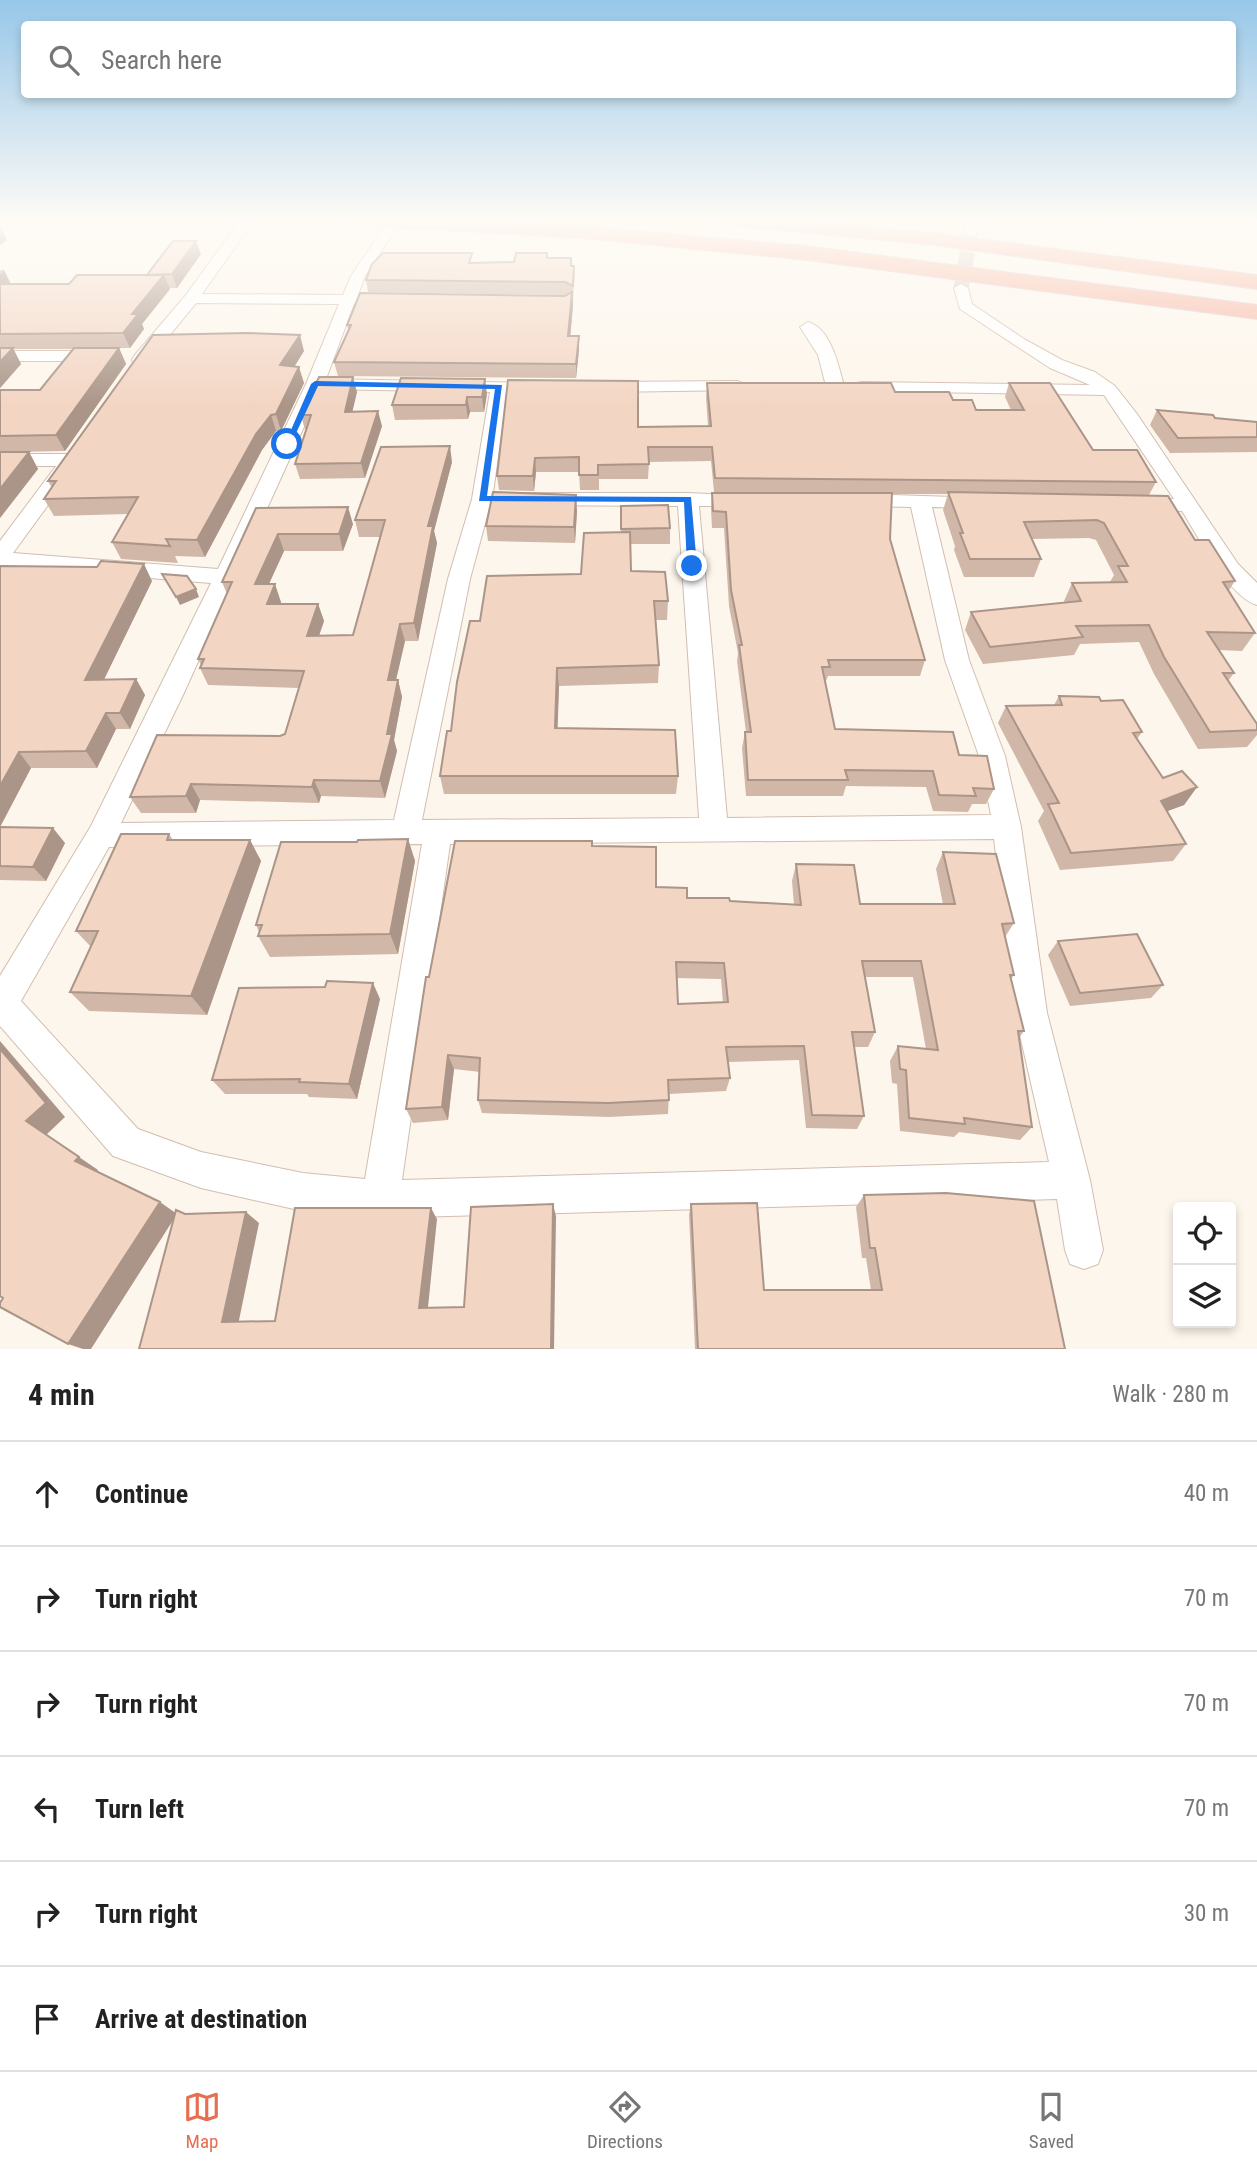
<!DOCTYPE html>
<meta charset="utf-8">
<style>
:root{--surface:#fff;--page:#f6f6f6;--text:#222;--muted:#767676;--line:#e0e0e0;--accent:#e76f51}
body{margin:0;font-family:"Roboto Condensed",sans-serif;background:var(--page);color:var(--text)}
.controls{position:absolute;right:21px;bottom:21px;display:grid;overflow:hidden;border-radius:7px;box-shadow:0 4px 10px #0003}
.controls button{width:63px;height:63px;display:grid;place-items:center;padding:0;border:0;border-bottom:2px solid var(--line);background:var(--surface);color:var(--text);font:35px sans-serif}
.stop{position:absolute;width:21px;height:21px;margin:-16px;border:5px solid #1a73e8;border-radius:50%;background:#fff}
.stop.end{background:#1a73e8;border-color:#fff;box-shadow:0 2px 7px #0008}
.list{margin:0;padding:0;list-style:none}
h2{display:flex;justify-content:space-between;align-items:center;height:91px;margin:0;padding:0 28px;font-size:30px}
h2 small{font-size:23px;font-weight:400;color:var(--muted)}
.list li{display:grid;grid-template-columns:46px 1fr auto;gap:21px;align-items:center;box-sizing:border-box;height:105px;padding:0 28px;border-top:2px solid var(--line)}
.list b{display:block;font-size:26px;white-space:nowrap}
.list em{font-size:23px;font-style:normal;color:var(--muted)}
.icon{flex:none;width:38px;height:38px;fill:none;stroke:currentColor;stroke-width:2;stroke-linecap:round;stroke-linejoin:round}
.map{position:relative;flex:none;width:1257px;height:1349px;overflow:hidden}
.search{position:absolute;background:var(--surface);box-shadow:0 4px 10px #0003;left:21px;right:21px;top:21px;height:77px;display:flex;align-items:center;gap:18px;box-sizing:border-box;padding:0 24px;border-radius:7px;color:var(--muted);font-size:26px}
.sheet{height:721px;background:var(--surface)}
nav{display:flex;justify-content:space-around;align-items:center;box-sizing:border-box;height:98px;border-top:2px solid var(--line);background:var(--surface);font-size:19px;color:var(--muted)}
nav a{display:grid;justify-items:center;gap:4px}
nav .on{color:var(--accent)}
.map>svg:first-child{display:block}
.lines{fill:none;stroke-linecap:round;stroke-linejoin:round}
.minor-tunnel{stroke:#dcd0c4;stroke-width:15;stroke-dasharray:15 7;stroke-linecap:butt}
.minor-casing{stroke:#d1beb0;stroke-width:2}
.motorway-casing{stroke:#dad1cd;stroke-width:2}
.minor{fill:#fff;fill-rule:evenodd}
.motorway{fill:#f7b7a3;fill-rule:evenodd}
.wall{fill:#d1b7a8;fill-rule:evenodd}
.shaded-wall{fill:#aa9588}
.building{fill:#f3d5c3;stroke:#aa9588;stroke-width:2;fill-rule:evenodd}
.route{fill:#1a73e8}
</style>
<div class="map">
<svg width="1257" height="1349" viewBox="0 0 1257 1349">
<rect width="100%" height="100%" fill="#fdf6ec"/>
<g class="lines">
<path class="minor-tunnel" d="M961,288L971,232"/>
<g class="minor-casing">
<path id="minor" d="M241,219H255L202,294L343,295L351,276L389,219H399L401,221L365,276L358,295L368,297L371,300L368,303L354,304L326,379L544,383L547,387L544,391L507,392L493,493H688L751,496L754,500L751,504L744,506H699L727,818L991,815L979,756L945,660L911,507L861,506L854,504L851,500L854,496L861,494L985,498L988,502L985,506L978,508L932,507L969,660L1005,756L1021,827L1047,1013L1090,1180L1103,1250L1098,1264L1084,1269L1070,1264L1065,1250L1057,1199L380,1218L303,1211L201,1188L113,1156L0,1026V976L91,826L211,583L0,566V541L56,466H0V454H71L81,460L13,553L218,569L306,384L339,304L196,303L146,364H134L132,360L134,356L186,295ZM321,389L490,392L472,499L448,579L394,820L121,823L183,695ZM490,505L678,506L699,818L422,820L470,579ZM994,839L1015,1013L1049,1162L402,1180L450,844ZM422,844L365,1179L303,1173L201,1152L138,1129L21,1001L109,847Z
M967,219H981L976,235L971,236L964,232Z
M961,284L968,288L972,304L1024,339L1062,360L1095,372L1115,386L1137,414L1238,564L1257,583V605C1229,597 1198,536 1182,511L1134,508L1131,504L1134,500L1174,499L1104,395L856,391L853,387L856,383L862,382L1090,385L1050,368L960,309L954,288Z
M808,322C831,328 839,367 844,386L841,390H829L826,386L818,355L800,327Z
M0,351H100L108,356L100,361H0Z
M738,381L747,386L744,390L606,392L597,387L606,382Z"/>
</g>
<g class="motorway-casing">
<path id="motorway" d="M346,219H458L581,226L807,246L1257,305V319L807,260L581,238L356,225L349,223Z
M716,219H787L933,233L1257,275V289L933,245L726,225L719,223Z"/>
</g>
<use href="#minor" class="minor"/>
<use href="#motorway" class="motorway"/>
</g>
<path class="wall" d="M1099,219H1138L1137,223Z
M201,254L177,288H169L170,289L142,324L144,329L130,348H119L126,364L65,451L10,452H29L38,469L0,518V390H40L73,349H13L21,364L0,388V270H4L11,284H69L147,275Z
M548,258H571L572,266H574L573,306L570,336H579V350L576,378L338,376L334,362L348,330L347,325L567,295L368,292L366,280L473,263L514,262Z
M304,351L295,366L304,383L281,431H276L262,450L205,557L175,556L178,563L121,559L112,542L128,514L54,516L44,499L52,488L48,481Z
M508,380L638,427L708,426L706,397L707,383L895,392L953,400L976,410H1011L1005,397L1009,383L1093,450L1156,482L1149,495L1235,581L1229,590L1255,633L1242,651L1219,650L1234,673L1228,681L1257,724V735L1247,747L1198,749L1154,674L1139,642L1080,644L1074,655L983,664L965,630L971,612L1065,603L1064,601L1072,583L1110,582L1114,575L1096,540L1089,538L1032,539L1041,559L1034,577H964L954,550L955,546L943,510L948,494H892L890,539L925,660L920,676H828L825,683L835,729L959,755L994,789L986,804H972L968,812L933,811L926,787L846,786L843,796H746L742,748L745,732H746L737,661L738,653L729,606L724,528H712L711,509L712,493L714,492L711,461L649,462L648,479H599V490H580L579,472H536L534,491L499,490L497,476Z
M357,392L352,411L382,426L365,478L300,479L295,464L306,430H305L301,415Z
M487,394L484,412H470L468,419L395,420L392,405Z
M1157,410L1215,418L1257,422V452L1170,453L1150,425Z
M452,462L434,531L437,543L418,641H405L396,680H398L402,697L394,740L397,751L385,798L321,796L319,803L200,800L196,813H141L130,797L285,734L299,688L208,685L200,668L201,665L198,659L227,594L222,582L256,508L353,524L343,551H284L269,584L281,602L280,604H318L324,621L319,636L353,635L380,537H359L355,520Z
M621,506L670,528V544H631V571L668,601L667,620H656L659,665L658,683L559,686L557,728L678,776L676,794H444L440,776L480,621L581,574L621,532Z
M577,511L575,543L488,541L486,526Z
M0,566L152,581L104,679H136L145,695L130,729H116L97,768H31L0,827Z
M1059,696L1101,701L1142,732L1137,739L1163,778L1197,787L1184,805L1167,811L1186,844L1173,861L1060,870L1038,821L1044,811L998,723L1006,706L1054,705Z
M0,827L65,843L46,881L0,880Z
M169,834L173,840H250L261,861L207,1015L89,1011L70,992L91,947L76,931Z
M408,839L415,861L398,954L270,957L258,936L259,932L256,925L357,842Z
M592,846L656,887L687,898L794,905L792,881L796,864L860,904H943L936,869L943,852L1014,923L1005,937L1014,975L1011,979L1024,1031L1019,1038L1032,1127L1020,1140L959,1132L954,1137L900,1131L897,1084L892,1083L890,1061L898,1046L926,1049L913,977H865L875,1032L868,1047H854L864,1116L857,1129L806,1128L799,1060L728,1062L730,1078L726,1091L669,1094L668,1114L609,1117L482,1113L478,1100L480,1072L454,1069L448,1120L413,1123L406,1109L429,977ZM676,978L721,979L723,1003L678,1004Z
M1058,941L1163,985L1151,998L1070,1006L1048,955Z
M380,999L357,1099L309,1097L307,1094H225L212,1080Z
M864,1195L1065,1349H695L689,1215L691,1204L764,1290H871L866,1258H862L856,1207Z"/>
<path class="shaded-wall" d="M0,226L7,240L0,245Z
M196,241L201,254L177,288L172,274Z
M4,270L11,285L0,297V274Z
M164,275L170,289L142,324L144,329L130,348L123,333L132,314Z
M572,292L573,306L569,350L568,336Z
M300,335L304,351L285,381L280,365Z
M579,336V350L576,378V364Z
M13,348L21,364L0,388V362Z
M119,348L126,364L65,451L56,435Z
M299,367L304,383L281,431L276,414Z
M353,377L357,392L349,426L345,412Z
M485,379L487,394L484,412L482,397Z
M467,397L470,412L468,419L466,405Z
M378,411L382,426L365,478L361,463Z
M271,415L276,431L262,450L205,557L197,540L256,434Z
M450,446L452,462L434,531L437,543L418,641L414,623L428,526Z
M29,452L38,469L0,518V489Z
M535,458L536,472L534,491L533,476Z
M576,495L577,511L575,543L574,527Z
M348,507L353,524L343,551L339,534Z
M278,534L284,551L261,601L255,584Z
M144,564L152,581L96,696L85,680Z
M275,584L281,602L274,621L267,604Z
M196,589L199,597L180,605L176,597Z
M318,604L324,621L313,653L307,636Z
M400,624L405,641L392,697L388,680Z
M557,668L559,686L557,747L555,728Z
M136,679L145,695L130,729L120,713Z
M398,680L402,697L394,740L397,751L385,798L380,781L387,734Z
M106,713L116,729L97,768L86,751Z
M19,752L31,768L0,827V786Z
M314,780L321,796L319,803L312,787Z
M191,784L200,800L196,813L186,796Z
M1197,787L1184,805L1149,818L1161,801Z
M53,828L65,843L46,881L33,867Z
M408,839L415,861L398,954L390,934Z
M250,840L261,861L207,1015L191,996Z
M373,983L380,999L357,1099L349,1084Z
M0,1041L65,1117L46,1135L26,1121L0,1049Z
M448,1055L454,1069L448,1120L442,1107Z
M79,1157L98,1170L95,1174L75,1161Z
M160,1202L177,1214L91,1349H83L68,1344Z
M553,1204L556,1216L554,1349H551Z
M431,1208L437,1219L427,1317L419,1308Z
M246,1212L259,1223L237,1330L222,1322Z"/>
<path class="building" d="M173,241H196L172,274L147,275Z
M383,253H472L469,263L514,262L516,253H547V258H571V266H574L573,286L565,282L366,280L372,264Z
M77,275H164L132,314H138L123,333L0,334V284H69Z
M572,292L568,336H579L576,364L334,362L351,325H347L360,293L565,296Z
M246,333L300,335L280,365L299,367L276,414L271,415L256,434L197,540L166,539L170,546L112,542L138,497L44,499L56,481H48L153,335Z
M0,348H13L0,362Z
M74,348H119L56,435L0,436V390H40Z
M319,377H353L345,412L378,411L361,463L295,464L311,415H301Z
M401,378L485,379L482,397H467L466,405H392Z
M508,380L638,381V427L711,426L707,383H891L895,392H949L953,400H972L976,410H1024L1009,383H1050L1093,450H1137L1156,482L715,478L712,447H648L649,464L598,465V475H579V457L535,458L533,476H497Z
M1157,410L1213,415L1215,418L1257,422V437L1178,438Z
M450,446L428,526H433L414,623L400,624L388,680H398L387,734H392L380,781L314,780L312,787L191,784L186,796L130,797L157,735L280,736L285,734L304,671L200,668L204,659H198L232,582H222L256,508L348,507L339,534H278L255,584H275L267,604H318L307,636L353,635L385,520H355L381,447Z
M0,452H29L0,489Z
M493,492L576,495L574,527L486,526Z
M948,492L1168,496L1195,540H1209L1235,581L1223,582L1255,633L1207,632L1234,673H1223L1257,724V730L1210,732L1164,657L1149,625L1076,626L1083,637L990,647L971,612L1081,601L1072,583L1127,582L1118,566H1128L1104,523L1097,520L1024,522L1041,559H970L960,533H963Z
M712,493H892L890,539L925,660H828L830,667H822L835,729L953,732L959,755L987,756L994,789L973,788L976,796L939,795L933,771L845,770L848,780H748L745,732H751L739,645H742L731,590L726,512L713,511Z
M668,505L670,528L621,529V506Z
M630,532L631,571L665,572L668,601H654L659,665L557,668L555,728L675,730L678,776H440L447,731H451L457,682L470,621H480L487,576L581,574L584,533Z
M101,561L144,564L85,680L136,679L120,713H106L86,751L19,752L0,786V566L97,567Z
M162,574L187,576L196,589L176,597Z
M1059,696L1099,697L1101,701L1123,700L1142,732L1133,733L1163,778L1182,771L1197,787L1161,801L1186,844L1071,853L1048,804L1059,803L1006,706L1062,705Z
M0,827L53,828L33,867L0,866Z
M121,834H169L167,840H250L191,996L70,992L98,931H76Z
M408,839L390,934L258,936L262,925H256L281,842H357L358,840Z
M455,841H592V846L656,847V887L687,888V898H729L730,901L801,905L796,864L854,865L860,904H955L943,852L996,854L1014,923L1002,924L1014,975H1010L1024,1031H1018L1032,1127L964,1118L965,1124L909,1118L906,1070L900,1069L898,1046L938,1050L921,961H862L875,1032H852L864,1116L812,1115L804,1046L726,1047L730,1078L668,1080L669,1100L608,1103L478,1100L480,1058L448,1055L442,1107L406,1109L426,977H429ZM676,962L724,963L728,1002L678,1004Z
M1137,934L1163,985L1080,993L1058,941Z
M327,981L373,983L349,1084L299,1082L300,1079L212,1080L239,988L325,987Z
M0,1049L46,1103L26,1121L79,1157L75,1161L160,1202L68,1344L0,1307V1303L3,1298L0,1296Z
M946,1193L1034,1201L1065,1349H698L691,1204L757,1203L764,1290H882L875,1248H870L864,1195Z
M553,1204L551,1349H139L176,1210L185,1214L246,1212L222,1322L275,1321L295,1208H431L419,1308L464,1307L471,1207Z"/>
<linearGradient id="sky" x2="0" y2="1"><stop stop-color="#97c7e8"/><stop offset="0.54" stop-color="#fefbf6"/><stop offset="1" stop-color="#fefbf6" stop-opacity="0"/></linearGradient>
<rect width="1257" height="407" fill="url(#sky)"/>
<path class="route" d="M315,381L502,385L487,496L691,497L697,566L692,569L687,566L684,502L479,501L495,389L318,386L291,444L284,446L311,384Z"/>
</svg>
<div class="controls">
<button><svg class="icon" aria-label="locate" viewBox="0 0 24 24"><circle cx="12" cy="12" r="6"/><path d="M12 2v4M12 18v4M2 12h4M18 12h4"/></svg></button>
<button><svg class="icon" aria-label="layers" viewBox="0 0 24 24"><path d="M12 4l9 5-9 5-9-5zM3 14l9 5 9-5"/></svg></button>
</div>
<div class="stop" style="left:287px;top:444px"></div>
<div class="stop end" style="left:692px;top:566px"></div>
<div class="search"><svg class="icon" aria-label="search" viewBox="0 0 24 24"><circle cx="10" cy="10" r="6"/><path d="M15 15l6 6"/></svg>Search here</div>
</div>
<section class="sheet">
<h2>4 min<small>Walk · 280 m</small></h2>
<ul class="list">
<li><svg class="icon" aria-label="ahead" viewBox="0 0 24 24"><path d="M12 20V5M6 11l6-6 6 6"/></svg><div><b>Continue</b></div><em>40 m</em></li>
<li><svg class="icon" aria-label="right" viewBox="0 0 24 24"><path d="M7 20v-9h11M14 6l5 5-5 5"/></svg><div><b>Turn right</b></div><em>70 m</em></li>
<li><svg class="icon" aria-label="right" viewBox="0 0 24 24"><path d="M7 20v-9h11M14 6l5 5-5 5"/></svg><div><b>Turn right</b></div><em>70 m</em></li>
<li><svg class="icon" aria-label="left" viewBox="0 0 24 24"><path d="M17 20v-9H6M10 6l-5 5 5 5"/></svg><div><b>Turn left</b></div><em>70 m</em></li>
<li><svg class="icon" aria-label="right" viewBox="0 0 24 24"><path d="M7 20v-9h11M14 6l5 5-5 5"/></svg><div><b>Turn right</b></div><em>30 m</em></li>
<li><svg class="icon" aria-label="arrive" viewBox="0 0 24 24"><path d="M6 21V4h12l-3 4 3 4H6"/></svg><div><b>Arrive at destination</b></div></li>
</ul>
</section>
<nav>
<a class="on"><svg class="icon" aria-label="map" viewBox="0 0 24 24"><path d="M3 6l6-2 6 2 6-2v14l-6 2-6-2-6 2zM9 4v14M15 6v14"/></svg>Map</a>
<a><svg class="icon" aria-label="directions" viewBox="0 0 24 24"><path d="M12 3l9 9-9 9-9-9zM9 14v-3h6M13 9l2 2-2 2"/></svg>Directions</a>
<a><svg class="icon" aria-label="saved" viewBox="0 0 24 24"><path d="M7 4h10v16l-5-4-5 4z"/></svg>Saved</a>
</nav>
